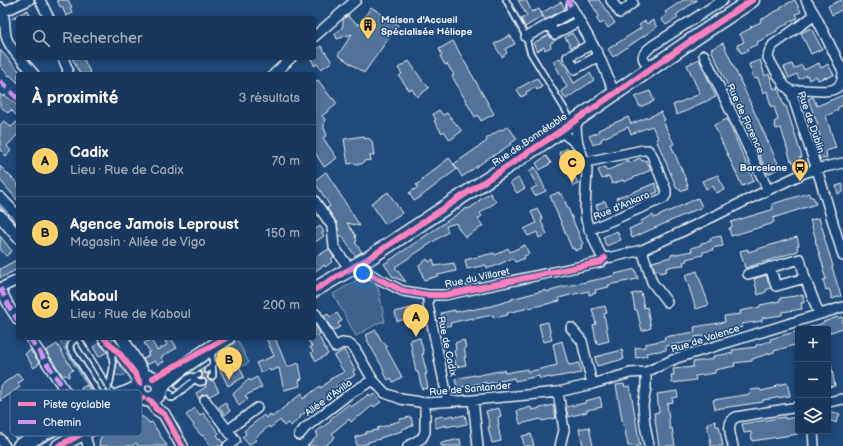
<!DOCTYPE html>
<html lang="fr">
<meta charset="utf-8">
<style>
:root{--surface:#17385c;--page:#203f62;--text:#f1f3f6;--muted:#9eacbb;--line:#365272;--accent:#ffd166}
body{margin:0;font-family:"Balsamiq Sans",sans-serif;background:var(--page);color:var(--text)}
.controls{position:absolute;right:12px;bottom:12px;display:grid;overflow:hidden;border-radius:4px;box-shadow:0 2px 6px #0003}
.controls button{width:36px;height:36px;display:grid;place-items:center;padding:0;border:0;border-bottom:1px solid var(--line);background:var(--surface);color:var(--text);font:20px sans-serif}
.you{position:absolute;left:363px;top:273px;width:14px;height:14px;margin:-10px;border:3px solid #fff;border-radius:50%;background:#1a73e8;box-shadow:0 0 0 6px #1a73e833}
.badge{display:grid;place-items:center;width:26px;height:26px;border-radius:50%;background:var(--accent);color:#111;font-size:13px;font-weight:700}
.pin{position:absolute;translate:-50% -33px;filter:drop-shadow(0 1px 2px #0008)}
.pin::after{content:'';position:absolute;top:21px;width:14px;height:12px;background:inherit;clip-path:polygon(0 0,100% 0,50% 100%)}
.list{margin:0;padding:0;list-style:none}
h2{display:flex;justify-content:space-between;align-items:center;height:52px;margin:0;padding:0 16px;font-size:17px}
h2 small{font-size:13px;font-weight:400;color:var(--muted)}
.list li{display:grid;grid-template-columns:26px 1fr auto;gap:12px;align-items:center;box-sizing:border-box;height:72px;padding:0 16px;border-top:1px solid var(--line)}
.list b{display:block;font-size:15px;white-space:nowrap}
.list p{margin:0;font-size:13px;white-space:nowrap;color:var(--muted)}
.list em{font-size:13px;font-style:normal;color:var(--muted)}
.icon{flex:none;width:22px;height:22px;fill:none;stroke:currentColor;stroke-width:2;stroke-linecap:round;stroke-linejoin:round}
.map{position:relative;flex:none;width:843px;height:446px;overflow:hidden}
.search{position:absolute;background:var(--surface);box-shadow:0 2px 6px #0003;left:16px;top:16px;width:300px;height:44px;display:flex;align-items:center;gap:10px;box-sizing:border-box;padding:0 14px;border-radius:4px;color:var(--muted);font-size:15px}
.panel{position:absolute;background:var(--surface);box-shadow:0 2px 6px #0003;left:16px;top:72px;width:300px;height:268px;border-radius:4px}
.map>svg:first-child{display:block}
.green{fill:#3c628c;stroke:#92aac2}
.building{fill:#517399;stroke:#e8f1f8}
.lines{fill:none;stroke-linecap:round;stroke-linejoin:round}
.service-casing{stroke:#e8f1f8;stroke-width:8}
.minor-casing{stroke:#e8f1f8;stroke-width:12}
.tertiary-casing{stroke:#e8f1f8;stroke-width:14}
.primary-casing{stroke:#e8f1f8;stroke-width:17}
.service{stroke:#1f4a7a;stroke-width:4.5}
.minor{stroke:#1f4a7a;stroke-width:9}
.tertiary{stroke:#1f4a7a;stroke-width:11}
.primary{stroke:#1f4a7a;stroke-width:14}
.tram{stroke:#e8f1f8;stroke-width:1}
.quiet{stroke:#d193ec;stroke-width:5;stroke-dasharray:10 5;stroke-linecap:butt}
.cycleway-casing{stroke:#1f4a7a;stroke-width:8}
.cycleway{stroke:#ff80c0;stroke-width:6}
.labels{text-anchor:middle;stroke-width:3;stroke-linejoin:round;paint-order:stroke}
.poi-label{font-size:10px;font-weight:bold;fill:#e8f1f8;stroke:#1f4a7a;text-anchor:start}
.street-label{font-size:10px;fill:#e8f1f8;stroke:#1f4a7a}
.key{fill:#1f4a7a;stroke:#5b7ca0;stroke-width:1}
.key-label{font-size:11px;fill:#e8f1f8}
</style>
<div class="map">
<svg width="843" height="446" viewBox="0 0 843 446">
<rect width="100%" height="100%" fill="#1f4a7a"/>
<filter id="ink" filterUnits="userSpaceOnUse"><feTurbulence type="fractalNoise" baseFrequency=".025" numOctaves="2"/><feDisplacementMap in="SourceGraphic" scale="8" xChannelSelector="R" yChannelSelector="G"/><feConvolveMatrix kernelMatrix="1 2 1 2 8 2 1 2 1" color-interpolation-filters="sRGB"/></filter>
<g filter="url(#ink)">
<path class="green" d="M362,277L373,281L378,288L385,322H380L356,336L333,294Z
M67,338H69L67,339L65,349L91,389L90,390L60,342Z
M238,341L249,363L240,367L236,358L233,360L228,351L232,349L230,345Z
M113,351L129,371L122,376L114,375Z"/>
<path class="building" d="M57,0H68L72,7L70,8L73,13L66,16L62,7H60Z
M518,0H526L532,12L539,9L543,16L541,13L561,2L565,9L545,20L543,16L525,27L521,19L527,16Z
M589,0H599L615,23L608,28L604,22L600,24L596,18L599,16Z
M683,0H697L676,15L678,18L666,25L661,19L667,15L665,12Z
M795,0L801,12L796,14L798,18L787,23L788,24L777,29V31L767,36L768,37L757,42L758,44L747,49L748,51L741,53L737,45L744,42L740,34L751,28L750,27L761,22L760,20L770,15V14L781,9L780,7Z
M841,0L843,4V9L832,15L828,6Z
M371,7L398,25L364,73L338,55L352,34L337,39L335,34L341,29L343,25V19L349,15V18L359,25Z
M28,10L31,18H12Z
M653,20L657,27L613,57L608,49L641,28L639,25L645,21L647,24Z
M811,28L822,49L811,54L801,33Z
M572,33L579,44L571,48L565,37Z
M510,35L515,44L505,49L507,53L502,57L494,44Z
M549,35L552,39L556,40L550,44L551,47L545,50L544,47L537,51L533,43Z
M453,41L494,114L481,121L478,115L475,117L452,76L454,75L447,64L445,65L440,56L442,55L439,49Z
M723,43L780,168L768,174L711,49Z
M321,46L332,62L321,69L317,64L314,66V64L310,58H314V51Z
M0,50L22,74H18V83L10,75L9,76L0,66Z
M72,58H83L91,74H80Z
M560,58L574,83L590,73L594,80L566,99L561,91L567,87L553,61Z
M699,59L716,97L695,106V107L677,115L673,105L700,94L687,65Z
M760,60L765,76L769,74L774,89L778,88L784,106H786L802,157L799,158L800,161L793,163L792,160L791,161L781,128L776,129L774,122L778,120L774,106L771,107L767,91L763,93L758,78L754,79L749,64Z
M409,61L424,83H425L429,88L417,97L412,89L409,90L399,76L402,74L398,68Z
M819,63L821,68L828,64L834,75L826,78V77L818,80L816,76L809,80L807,75L799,79L797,74L789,78L784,67L792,64L794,69L802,65L804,70Z
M537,78L542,87L537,90L536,87L526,92L527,94L521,97L517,89Z
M318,80L332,99L333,98L337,104L322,116L325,119L324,124V128L327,135L323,138L337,158L324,167L314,151V82Z
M650,91L654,101L640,107L635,97Z
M0,94L3,97L5,95L18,106V117L11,110L8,113L0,106Z
M843,95V105L837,108L838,110L826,116L836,148L826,151L827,158L820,159L813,139L820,136L817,126L818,125L808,99L813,97L817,106Z
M439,110L443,115L447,113L462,131L450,140L444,131L442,133L434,121L436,120L433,114Z
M661,112L665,120L663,121L674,144L671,145L688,185H686L688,188L680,191L679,188L677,189L656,139L658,138L652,126L631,134L628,127L601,139L602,141L593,145L589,136L599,132L598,130L628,117L631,124Z
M727,119L754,181L742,186L714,125Z
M4,121L11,127L18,121V134L7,146L11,151L6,156L0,150V125Z
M508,126L517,139L511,143V144L496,154L490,157L462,177L454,164L487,141L486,139L501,129L502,130Z
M364,136L365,139L368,138L372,141L374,155L370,156L371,160L364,161L362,164H357L355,163L348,164L344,139Z
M568,148L576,167L572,169L578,184L573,186L559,152Z
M546,156L551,163L540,170L536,163Z
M449,158L457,169L419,198L414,201L409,193L418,187L416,185L423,180L422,179Z
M640,158L642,161L646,160L651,170L624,182L623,180L612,184L609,176L602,179L598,170L605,167L606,171L622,164V163L628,160L629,163Z
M0,166L18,184V201L0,180Z
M535,167L546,191L535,196L531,189L537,186L529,171Z
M326,172L360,226L347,223L356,236L355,237L357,241L355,242L362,252L355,256L342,236H341L339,235L337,223L327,208L330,206L314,181Z
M718,175L724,190L716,193L713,186L706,189L702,181Z
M518,178L525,188L517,193L510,183Z
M655,183L658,192L630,204L629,203L622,206H619L616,198L626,194V195Z
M843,184V192L838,194L836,186Z
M388,192L402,213L385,224L371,203Z
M559,192L560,195L562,194L583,244L581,245L582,248L575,251L574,248L572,249L550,196Z
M490,193L496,202L480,213L482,216L478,219L483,226L465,237L457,226V223L446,226L448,232L395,267L406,282L393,277L384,264L453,217L467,208L468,209L479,202L478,201Z
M809,193L810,197H813L816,204L773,218L774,222L771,224L731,236L729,228L732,227L731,222L771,210L773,209L772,204Z
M698,198L702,207L632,238L629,229L642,223L641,221L653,215L654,218Z
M605,201L609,211L600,215L596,205Z
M537,209L543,220L541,221L547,234L539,238L537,232L528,236L524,229L536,223L531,212Z
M819,218L825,237H824L833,266L832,267L841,296L832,299L829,289L826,290L823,280L826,279L823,270L824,269L815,240H816L810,220Z
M320,226L324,232L322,233L324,236L314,243V230Z
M617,231L621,240L606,246L603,237Z
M0,236L12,251L6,256L0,249Z
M721,236L723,246L712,248L713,250L703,252V255L686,259L687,261L683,262L684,265L673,266L666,268L667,271L660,273L659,270L655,271L652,262L671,257V255L692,251L691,248L701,245V243L711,241L710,238Z
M797,237L799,245L797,246L798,251L745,268L740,251L748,249V252Z
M525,245L529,254L524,256L525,258L518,261L515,262L513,258L493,267L487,268L486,265L467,269L465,260L494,253L495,255L508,248L510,252Z
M329,249L334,257L331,259L333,261L325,267L324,265L314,272V258Z
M18,259V269L0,278V269Z
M427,259L429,262L433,259L435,266L454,263L456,271L438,275V276L424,280L419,265Z
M635,269L638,279L608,285L609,287L595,290L596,293L589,295V291L570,295L559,298L560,301L507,313L508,315L494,318L493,315L473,319L472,318L450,323L451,325L444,327L441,313L455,310V312L470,309V310L491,306L512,300L511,299L546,290L547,292L557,289V288L604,278L616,275L615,274Z
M697,271L709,305L696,309L685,275Z
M766,275L771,288L766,290V292L758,295L754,279Z
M641,292L644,308L647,307L651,328L642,331L637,310H635L632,294Z
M803,295L804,303H801L802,309L782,312V315L762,318V321L742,324L743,327L726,330V332L695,337L696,341L666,346V350L646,353L647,356L636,358L635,348L645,347V344L665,340L664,337L695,332L694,327L725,322L724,316L741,314L740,311L760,307V305L780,301V298Z
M605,306L607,313L604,314L609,341L597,344L593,325L596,324L592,309Z
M415,307L419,320L408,323L407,319L397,321L395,312Z
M337,313L342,321L338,323L340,327L334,330L332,327L331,328L324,316L328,314L330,317Z
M838,317V318L843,317V328L828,333V329H808V328L823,323V322Z
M548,322L552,340L543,342L539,324Z
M314,323L320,334L318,335L328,354L316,361L311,353L313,352L310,347H312L307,338H314Z
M376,330L382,342H384L387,347L386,348L402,377L393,382L391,378L388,380L383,371L384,370L367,340L368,339L366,335Z
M798,331V344L774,351V352L752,359V361L734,363L735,366L715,370V373L695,376L696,380L672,383L671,375H674L673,369L693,367V362L713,359V356L733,353L732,350L756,347V345L771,341L770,339Z
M171,338L177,348L161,357L164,362L161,363L158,365L155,361L147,365L143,359L149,355L147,353L150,352L144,343L151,340L157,350L167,345L165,341Z
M266,338H275L287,367L299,363L302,379L299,380L300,386L284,390L279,368L270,371L269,369L261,373L256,363L274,356Z
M420,338L424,354H422L427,374H425L428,388L422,389L418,372H416L410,340L413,339Z
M464,340L466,348H464L466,357H464L466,365L456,367L455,359H456L454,351L456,350L455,343Z
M562,341L568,364H569V365L579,363L581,373L571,375V374L550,378V377L540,379L539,376L515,381L514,378L486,384V382L457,388L455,379L475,375V376L504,370L505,373L527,369L528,372L557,365L553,344Z
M99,343L107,352L99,357L93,347Z
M57,344L73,370L69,372V377L65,375L63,376L46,351Z
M30,350L39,362L38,365L34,368L25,354Z
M344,350L355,370L353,371L355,375L336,386L338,389L319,404L318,403L306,412L300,416L301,417L291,426L288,423L284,426L280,420L270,428L269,426L255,438L256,440L249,445L242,437L246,434L244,431L264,415L266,418L270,414L272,417L302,393L303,399L320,386L321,388L330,380V379L344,372L334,356Z
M622,350L624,359L597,366L595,357Z
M230,354L233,360L236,358L244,377L228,386L219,368L221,366L219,363L220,360Z
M828,364H831L835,386L828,387Z
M204,368V373L209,374L207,376L208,379L210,381L213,380L219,391L210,396L207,394L202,395L199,399L196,393L206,387L205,385L207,381L205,379L201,378L203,375L202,372H197Z
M18,373L23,380L18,383L20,387L0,401V386Z
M257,377L262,387L245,396L248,399L239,406L233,394L249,379L250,381Z
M787,383L790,396L763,400V402L715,409L713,400L751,394L750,390L760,389L761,391L774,388L777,385Z
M624,384L625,387L630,386L640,446H628L624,425H623L616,385Z
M87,385L94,396L81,404L75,395L82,391L81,388Z
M677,391L678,397L672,398L673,402L668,403V404H667L670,429L672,428L675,446H659L654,413L659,412L657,394Z
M41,392L42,395L48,392L61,413L41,425L40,424L15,438L10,430L27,421L25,418L37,411L27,398L34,393L36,396Z
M369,394L371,396L375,394L381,402L374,407L373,405L359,417L358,416L351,422L349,419L332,433L335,437L325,446H307L318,436L316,432L331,421L330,419L349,404L351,407Z
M600,397L602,407L587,410V412L568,417L566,407L585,403V401Z
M225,402L230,411L225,415L219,407Z
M553,405L556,418L542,421L541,419L520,424L517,411L531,407L532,410Z
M195,408L200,415L203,413L219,433L217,435L223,443L222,446H211L203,435L202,436L193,426L194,425L186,415Z
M499,408L501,416L498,417L499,425H498L501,441L492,443L488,427H490L486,411Z
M828,412H833L840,414L836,423L832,421H828Z
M128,414L130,418L139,416L143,417L147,420L149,423L152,422L167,446H138L136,443L132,446H99L100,439L104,433L102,430Z
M454,415V417L465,415L467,424L457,426L456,425L446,427V425L436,428L434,418L443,416L444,417Z
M411,417L413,426L402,429V431L380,438V439L368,442L369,443L357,446L355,437L366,434V432L378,430L377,428L389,425V424L400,421V419Z
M785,417V419L796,417L797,421H798V434L752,441L751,432L744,433L742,424Z
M715,421L716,426H719L723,446H711L707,423Z
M589,427L593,446H583L579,429Z
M531,434L534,446H524L522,436Z
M460,439L461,446H441V443Z"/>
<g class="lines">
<g class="service-casing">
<path id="service" d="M506,0L526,37L530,52L572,121
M77,338C73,341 71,342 70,348L103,400
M78,338L111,391L114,394
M207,370L211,367L213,364
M193,377C195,380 199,384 203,382
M193,377L199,375
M211,377L213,376V373L212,356L213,350
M107,385L110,383L113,366L111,348
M170,393L169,395L170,398H173L193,381V378L192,376L189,377L178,386"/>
</g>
<g class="minor-casing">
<path id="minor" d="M40,0L49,18
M611,0L620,13L633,3L631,0
M571,6L599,56L615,94
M0,7C6,16 4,25 6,36C8,44 13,50 18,56
M3,12L29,0
M815,15L773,45L769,52L768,58L784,85L791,91L820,179L843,256
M549,24L555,34L579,21
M314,37L356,0
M526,37L573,11
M592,44L568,57L575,69L599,56
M704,55L768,190
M20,58L34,74
M63,58L68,70L67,74
M650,69C641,57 640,56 652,46L723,0
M274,74L291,58
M791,91C796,91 800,90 804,90C812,90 830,93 836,88C842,85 843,77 843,71L815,15L806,0
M576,120C576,129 576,138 579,147C582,154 585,161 587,169L585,210L586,220L598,249L601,255L605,258
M560,131L572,140L579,146
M586,162L643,150H648L652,155L666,190V195L664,198L589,230
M314,200L332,226L334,247L350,269
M642,250L652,282L667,302
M355,266L377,278L403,291L428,295H445L601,262L605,258L612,257L642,250L677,234L768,190L804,173L816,169L843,163
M770,267L776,286L805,278
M748,274L800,259L805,278L819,314
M0,288L10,308L18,320
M0,288L18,280
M428,295V305L448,401
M316,314L335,347L342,343L349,344L355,349L373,380L385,393L401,399L425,403L473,400L558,392L592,384L630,373L646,372
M571,328L582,341L592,384
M30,338L80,413
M558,392L564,430L560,446
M205,400L235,440L228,446
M473,400L478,446
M828,402L843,399
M228,430L257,408
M813,431L814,446
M84,432L88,446
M299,435L305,428L349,394L373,380
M0,439L5,446
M408,446L422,438L425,432V403
M649,446L645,425L643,405L646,388V372L677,358L843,307
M733,446C731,436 725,423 736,417L798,407"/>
</g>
<g class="tertiary-casing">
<path id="tertiary" d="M0,198L18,217
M0,216L18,237
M104,338L120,354L134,372L140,383
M122,338L144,374
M149,400L153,403L156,409L164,414L182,446"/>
</g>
<g class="primary-casing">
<path id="primary" d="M314,290L369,258L553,136L695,38L752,0
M160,390C160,375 141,373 138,387C137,395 146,403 154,398C161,395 161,386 166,381C184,364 207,351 227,338
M20,446L104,401L127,393L138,388
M59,446C69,440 80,435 90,429C104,419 119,402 137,399"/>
</g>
<use href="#service" class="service"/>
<use href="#minor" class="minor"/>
<use href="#tertiary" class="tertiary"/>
<use href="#primary" class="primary"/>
<path class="tram" d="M0,204L18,224
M35,446C46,440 57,434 68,428C92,415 111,404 115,374C118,362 116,349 111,338"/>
<path class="quiet" d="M567,0L571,6
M0,81L18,99
M0,288L10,308L18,320
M30,338L80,413"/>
<g class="cycleway-casing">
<path id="cycleway" d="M355,266L377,278L403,291L428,295H445L601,262L605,258
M314,290L369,258L553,136L695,38L752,0
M104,338L120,354L134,372L140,383
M153,378L226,338
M149,400L153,403L156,409L164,414L182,446
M59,446L90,429L123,404L130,400L143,398"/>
</g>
<use href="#cycleway" class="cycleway"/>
</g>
</g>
<defs>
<g id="building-pin" transform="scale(0.9)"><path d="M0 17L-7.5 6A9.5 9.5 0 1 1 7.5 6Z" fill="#ffd166" stroke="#1f4a7a"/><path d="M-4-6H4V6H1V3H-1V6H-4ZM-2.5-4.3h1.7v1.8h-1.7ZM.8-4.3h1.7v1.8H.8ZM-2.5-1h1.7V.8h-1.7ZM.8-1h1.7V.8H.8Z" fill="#111"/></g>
<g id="bus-pin" transform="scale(0.9)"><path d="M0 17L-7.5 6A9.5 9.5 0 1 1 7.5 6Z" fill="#ffd166" stroke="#1f4a7a"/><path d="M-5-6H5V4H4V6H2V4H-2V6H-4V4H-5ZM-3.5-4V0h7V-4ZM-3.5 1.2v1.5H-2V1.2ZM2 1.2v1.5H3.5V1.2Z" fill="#111"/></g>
</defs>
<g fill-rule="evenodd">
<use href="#building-pin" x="368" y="25"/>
<use href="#bus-pin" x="800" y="167"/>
</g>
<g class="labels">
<g class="poi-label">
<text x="381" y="23">Maison d'Accueil<tspan x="381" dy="12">Spécialisée Héliope</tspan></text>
<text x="787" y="171" text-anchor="end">Barcelone</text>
</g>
<g class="street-label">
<text transform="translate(746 118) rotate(65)" y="4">Rue de Florence</text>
<text transform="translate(812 122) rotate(71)" y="4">Rue de Dublin</text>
<text transform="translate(529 139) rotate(-34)" y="4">Rue de Bonnétable</text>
<text transform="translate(621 205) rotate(-23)" y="4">Rue d'Ankara</text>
<text transform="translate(477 277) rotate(-12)" y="4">Rue du Villaret</text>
<text transform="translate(705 338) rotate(-18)" y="4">Rue de Valence</text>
<text transform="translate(448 346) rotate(78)" y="4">Rue de Cadix</text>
<text transform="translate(470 388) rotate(-5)" y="4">Rue de Santander</text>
<text transform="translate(328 397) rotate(-36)" y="4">Allée d'Avilla</text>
</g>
</g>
<rect x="10" y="390" width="132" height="46" rx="6" class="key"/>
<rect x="18" y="402" width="18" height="4" fill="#ff80c0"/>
<rect x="18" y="420" width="18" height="4" fill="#d193ec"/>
<g class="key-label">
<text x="43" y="408">Piste cyclable</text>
<text x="43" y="426">Chemin</text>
</g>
</svg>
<div class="controls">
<button>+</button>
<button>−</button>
<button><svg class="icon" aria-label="layers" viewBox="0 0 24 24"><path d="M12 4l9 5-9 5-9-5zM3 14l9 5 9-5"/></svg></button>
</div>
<div class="you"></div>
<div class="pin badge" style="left:416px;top:337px">A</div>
<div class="pin badge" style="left:229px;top:380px">B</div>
<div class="pin badge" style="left:572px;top:183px">C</div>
<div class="search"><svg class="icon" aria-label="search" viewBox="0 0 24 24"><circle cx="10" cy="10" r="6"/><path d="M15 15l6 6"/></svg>Rechercher</div>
<section class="panel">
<h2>À proximité<small>3 résultats</small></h2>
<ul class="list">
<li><span class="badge">A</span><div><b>Cadix</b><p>Lieu · Rue de Cadix</p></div><em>70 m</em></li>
<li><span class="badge">B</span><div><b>Agence Jamois Leproust</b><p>Magasin · Allée de Vigo</p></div><em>150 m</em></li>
<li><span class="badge">C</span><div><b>Kaboul</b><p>Lieu · Rue de Kaboul</p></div><em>200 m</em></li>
</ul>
</section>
</div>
